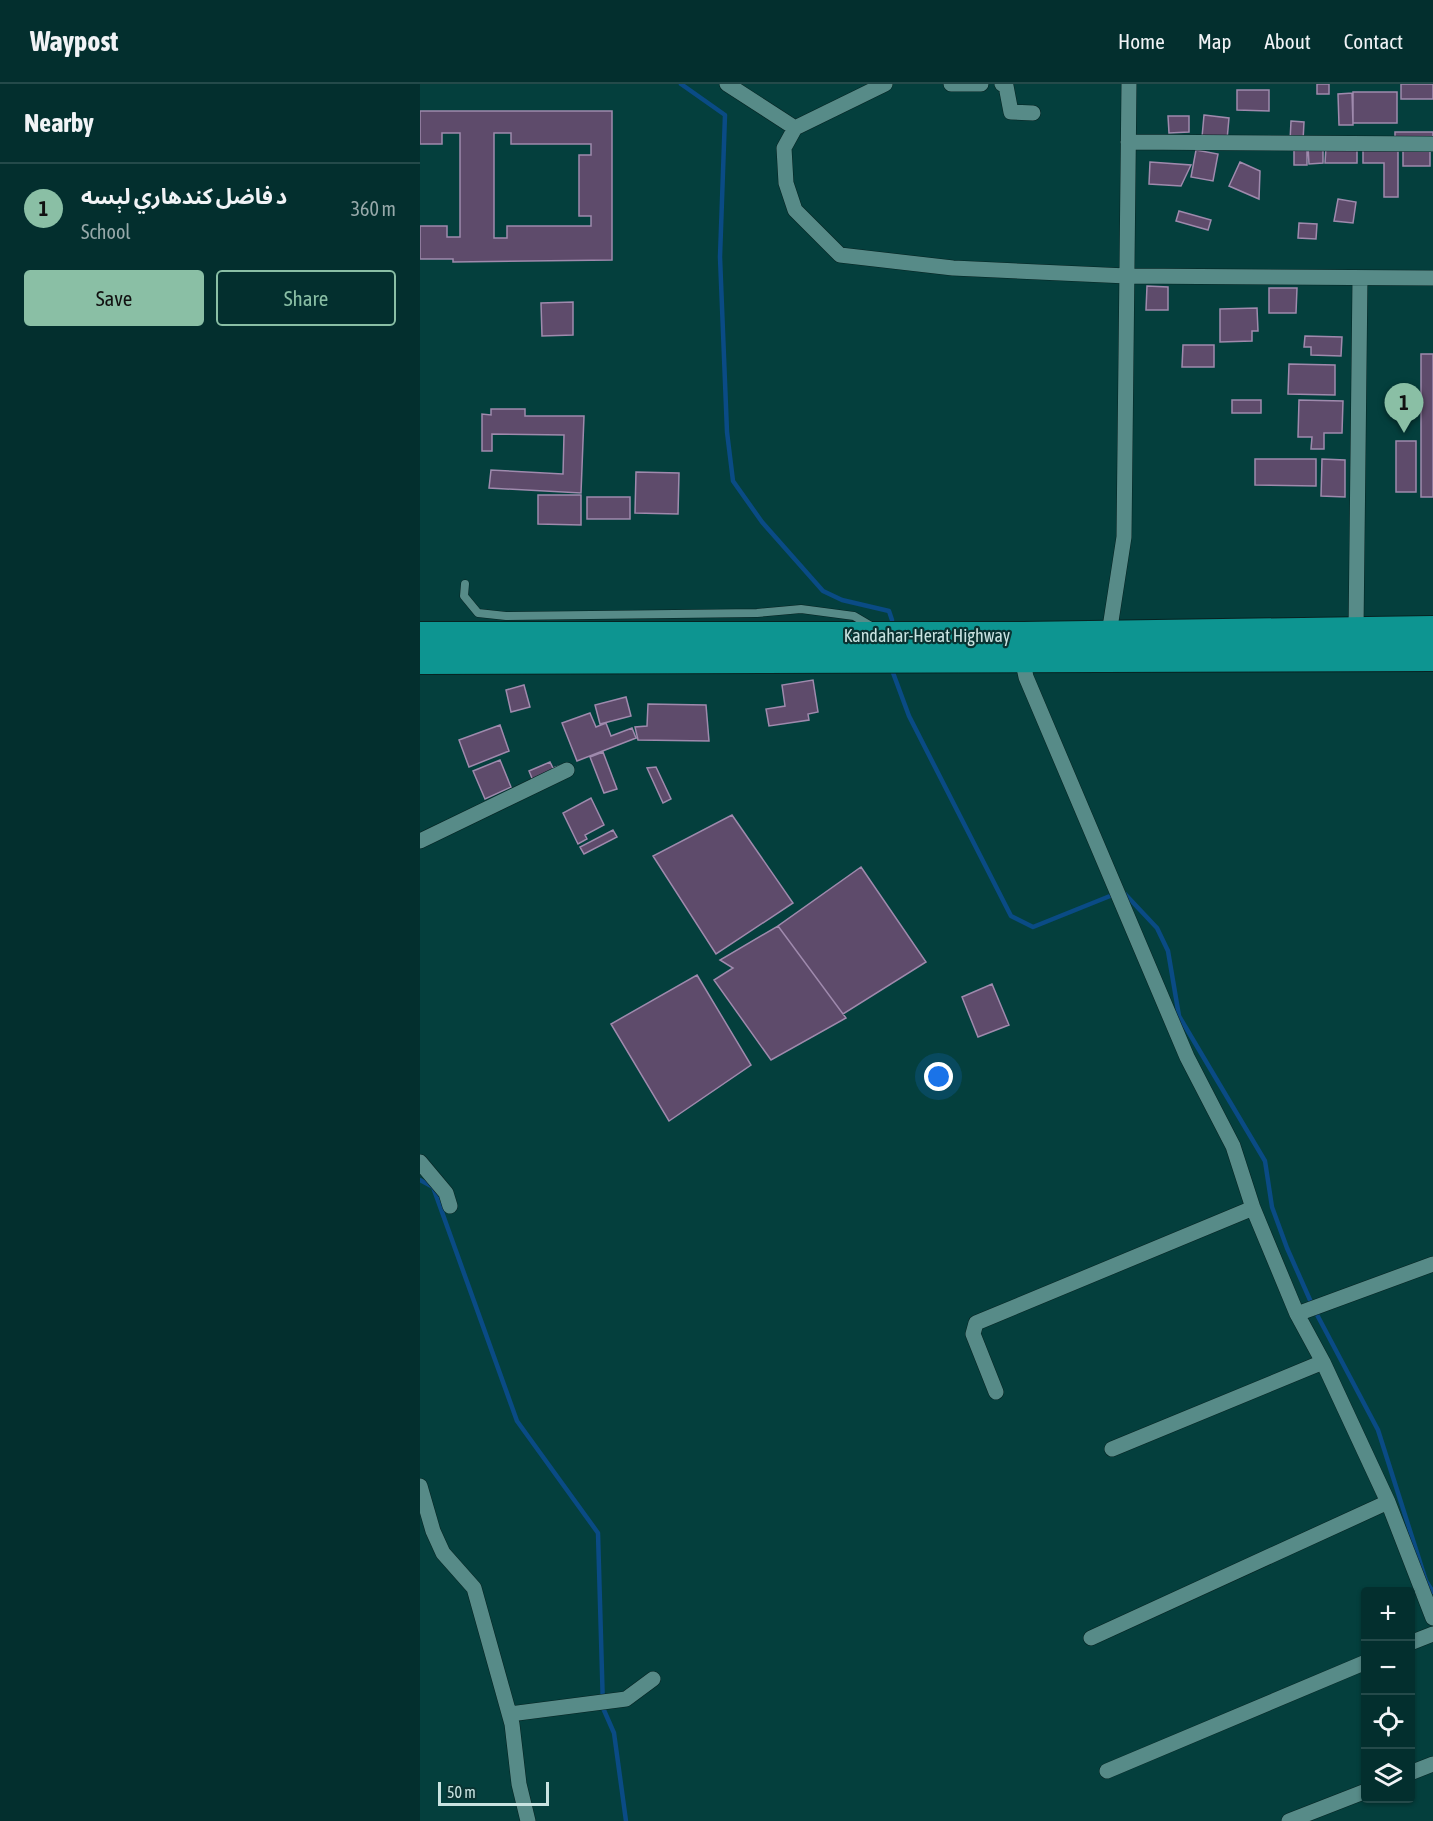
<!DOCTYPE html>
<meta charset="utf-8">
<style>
:root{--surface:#032f2e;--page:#0d3736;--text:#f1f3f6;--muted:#97a9aa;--line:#244a4a;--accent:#8abfa5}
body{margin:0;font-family:"Asap Condensed","Noto Sans Arabic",sans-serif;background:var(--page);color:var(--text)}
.controls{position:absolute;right:18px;bottom:18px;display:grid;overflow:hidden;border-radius:6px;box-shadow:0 2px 4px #0004}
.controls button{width:54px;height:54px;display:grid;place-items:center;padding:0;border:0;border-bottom:2px solid var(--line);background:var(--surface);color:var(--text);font:30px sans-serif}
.scale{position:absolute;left:18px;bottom:15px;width:111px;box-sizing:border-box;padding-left:6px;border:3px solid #c9e3e1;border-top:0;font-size:16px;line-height:21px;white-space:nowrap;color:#c9e3e1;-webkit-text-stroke:4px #0a3332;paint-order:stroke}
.you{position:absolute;left:519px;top:993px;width:21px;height:21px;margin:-15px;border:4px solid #fff;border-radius:50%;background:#1a73e8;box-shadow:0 0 0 9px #1a73e833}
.badge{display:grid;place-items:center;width:39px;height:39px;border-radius:50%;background:var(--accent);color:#111;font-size:20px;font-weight:700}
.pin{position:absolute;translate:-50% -50px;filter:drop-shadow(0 2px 3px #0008)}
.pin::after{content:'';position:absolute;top:32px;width:21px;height:18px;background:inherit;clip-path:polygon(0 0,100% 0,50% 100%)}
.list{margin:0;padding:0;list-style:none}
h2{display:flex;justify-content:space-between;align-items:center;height:78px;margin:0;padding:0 24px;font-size:26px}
h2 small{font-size:20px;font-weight:400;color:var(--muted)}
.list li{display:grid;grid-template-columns:39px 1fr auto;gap:18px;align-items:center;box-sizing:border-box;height:90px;padding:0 24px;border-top:2px solid var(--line)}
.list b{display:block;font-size:22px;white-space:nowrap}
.list p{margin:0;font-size:20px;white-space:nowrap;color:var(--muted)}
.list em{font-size:20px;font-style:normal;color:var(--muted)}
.actions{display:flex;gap:12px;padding:18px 24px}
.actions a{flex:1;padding:14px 0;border:2px solid var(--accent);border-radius:6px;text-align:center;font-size:21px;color:var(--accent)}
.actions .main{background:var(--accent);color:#111}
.icon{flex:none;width:33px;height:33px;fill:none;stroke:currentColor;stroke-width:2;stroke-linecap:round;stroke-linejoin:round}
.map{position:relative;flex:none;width:1013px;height:1737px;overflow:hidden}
header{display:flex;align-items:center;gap:36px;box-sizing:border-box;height:84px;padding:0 30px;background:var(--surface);border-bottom:2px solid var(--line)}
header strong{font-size:28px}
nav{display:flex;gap:33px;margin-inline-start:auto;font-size:21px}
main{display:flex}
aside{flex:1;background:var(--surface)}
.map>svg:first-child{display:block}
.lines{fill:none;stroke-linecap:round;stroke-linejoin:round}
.stream{stroke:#0a4b85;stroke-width:4.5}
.building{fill:#5e4b6b;stroke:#9f8aad;stroke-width:1.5;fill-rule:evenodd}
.lane-casing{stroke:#072322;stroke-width:9}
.street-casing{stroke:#072322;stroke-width:16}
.highway-casing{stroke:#072322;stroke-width:30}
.lane{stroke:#578b88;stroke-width:8}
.street{stroke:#578b88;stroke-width:15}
.highway{stroke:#0d9591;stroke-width:28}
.labels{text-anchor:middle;stroke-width:4.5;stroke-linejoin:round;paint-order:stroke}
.street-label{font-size:18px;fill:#c9e3e1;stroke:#0a3332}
</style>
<header>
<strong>Waypost</strong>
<nav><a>Home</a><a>Map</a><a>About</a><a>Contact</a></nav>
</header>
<main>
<aside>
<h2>Nearby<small></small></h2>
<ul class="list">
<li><span class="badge">1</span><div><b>د فاضل کندهاري لېسه</b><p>School</p></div><em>360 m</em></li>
</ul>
<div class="actions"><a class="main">Save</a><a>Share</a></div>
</aside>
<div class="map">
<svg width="1013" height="1737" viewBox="0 0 1013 1737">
<rect width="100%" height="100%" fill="#043f3d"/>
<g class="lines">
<path class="stream" d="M261,0L305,31L300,173L307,348L313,397L342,438L403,507L422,516L469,527L472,536
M472,586L489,632L591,832L613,843L695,810
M705,810L737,844L748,867L759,932L845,1077L852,1123L867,1164L894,1225L958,1346L1006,1497L1013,1508
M0,1096L13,1103L97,1337L178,1449L183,1624L194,1649L206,1737"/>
</g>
<path class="building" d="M897,0H909V10H897Z
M981,0H1013V15H981Z
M817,6H849V27L817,26Z
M933,8H977V39H933Z
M932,9L933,41H919L918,10Z
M0,27H192V176L33,178V175H0V142H27V153H40V49H22V60H0ZM74,49H91V60H171V71H159V132H171V142H87V154H74Z
M784,31L809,34L807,56L782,53Z
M748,32H769V48L749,49Z
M871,37L884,38L883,57H870Z
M975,48H1013V55H975Z
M874,62H887V81H874Z
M903,62V79L889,80L888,63Z
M906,63H937V79H905Z
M978,63V113H964V79H943V64Z
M983,63L1010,64V82H983Z
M776,66L798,70L793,97L771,93Z
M730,78L771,81L761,102L729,100Z
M820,78L840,87L839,115L809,102Z
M918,115L936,118L933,139L914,137Z
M759,127L791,136L788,146L756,137Z
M879,139L897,140L896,155L878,154Z
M727,202L748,203V226H726Z
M849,204H877L876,229H849Z
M153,218V251L122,252L121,219Z
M837,224L838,247H832V257L800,258V225Z
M885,252L922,253L921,272L891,271V263H884Z
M763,261H794V283H762Z
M1001,270H1013V413H1001Z
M869,280L915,281V311L868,310Z
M812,316H841V329H812Z
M879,316L923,317L922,349H904V365H891L892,353H878Z
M71,325H105V332H164L161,409L69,404L71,386L143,390L144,351L72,350V367H62V330L71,331Z
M976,357H996V408H976Z
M835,375H896V402L835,401Z
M902,375L925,376V413L901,412Z
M216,388L259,389L258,430L215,429Z
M118,411H161V441L118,440Z
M167,413H210V435H167Z
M393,596L398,628L388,630L389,636L349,642L346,625L365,622L362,601Z
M104,601L110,623L91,628L86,606Z
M206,613L211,632L180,640L175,621Z
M228,620L286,621L289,657L218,656L215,643L227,642Z
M170,629L176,643L186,639L191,652L212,644L216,654L157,677L142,639Z
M80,641L89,667L49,683L39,656Z
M183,668L197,705L184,709L170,673Z
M80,676L91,703L65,715L53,687Z
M130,678L133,684L142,681L114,699L109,687Z
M236,683L251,715L243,719L227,684Z
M171,714L184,741L165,751L167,755L158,760L143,729Z
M312,731L373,819L296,870L233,772Z
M193,746L197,753L164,770L160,763Z
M441,783L506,878L423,930L358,842Z
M358,842L426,934L351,976L294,896L313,884L300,876Z
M277,891L331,981L249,1037L191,940Z
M572,900L589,941L558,953L542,913Z"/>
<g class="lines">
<g class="lane-casing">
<path id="lane" d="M45,500L44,512L58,529L86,532L337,529L381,525L434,532L451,542"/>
</g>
<g class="street-casing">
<path id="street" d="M307,0L375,44L465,0
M531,0H561
M582,0L586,2L591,28L613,29
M375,44L364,64L366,99L375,126L420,171L533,184L707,192L1013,194
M708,58L1013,60
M936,547L940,194
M689,550L704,453L709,0
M602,574L606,593L767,973L813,1062L833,1124L877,1230L903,1278L968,1418L1013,1534
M0,757L147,686
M0,1078L26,1109L30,1122
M877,1230L1013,1180
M576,1308L553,1250L556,1239L833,1124
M692,1365L903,1278
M0,1402L13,1447L23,1469L54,1504L92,1640L99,1700L108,1737
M671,1554L968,1418
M990,1559L1013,1550
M90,1630L206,1615L233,1595
M687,1687L946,1578
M990,1689L1013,1680
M869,1737L946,1707"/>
</g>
<g class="highway-casing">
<path id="highway" d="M0,552H603L1013,546
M0,576L1013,573"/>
</g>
<use href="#lane" class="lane"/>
<use href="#street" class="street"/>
<use href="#highway" class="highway"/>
</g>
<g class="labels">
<g class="street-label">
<text x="507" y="558">Kandahar-Herat Highway</text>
</g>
</g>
</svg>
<div class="controls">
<button>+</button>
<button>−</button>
<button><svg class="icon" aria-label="locate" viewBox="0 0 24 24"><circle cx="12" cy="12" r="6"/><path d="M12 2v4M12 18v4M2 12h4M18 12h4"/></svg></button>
<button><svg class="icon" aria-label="layers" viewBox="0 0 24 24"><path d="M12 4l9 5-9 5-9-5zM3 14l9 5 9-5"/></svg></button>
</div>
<div class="scale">50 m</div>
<div class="you"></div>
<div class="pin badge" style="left:984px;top:349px">1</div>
</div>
</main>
